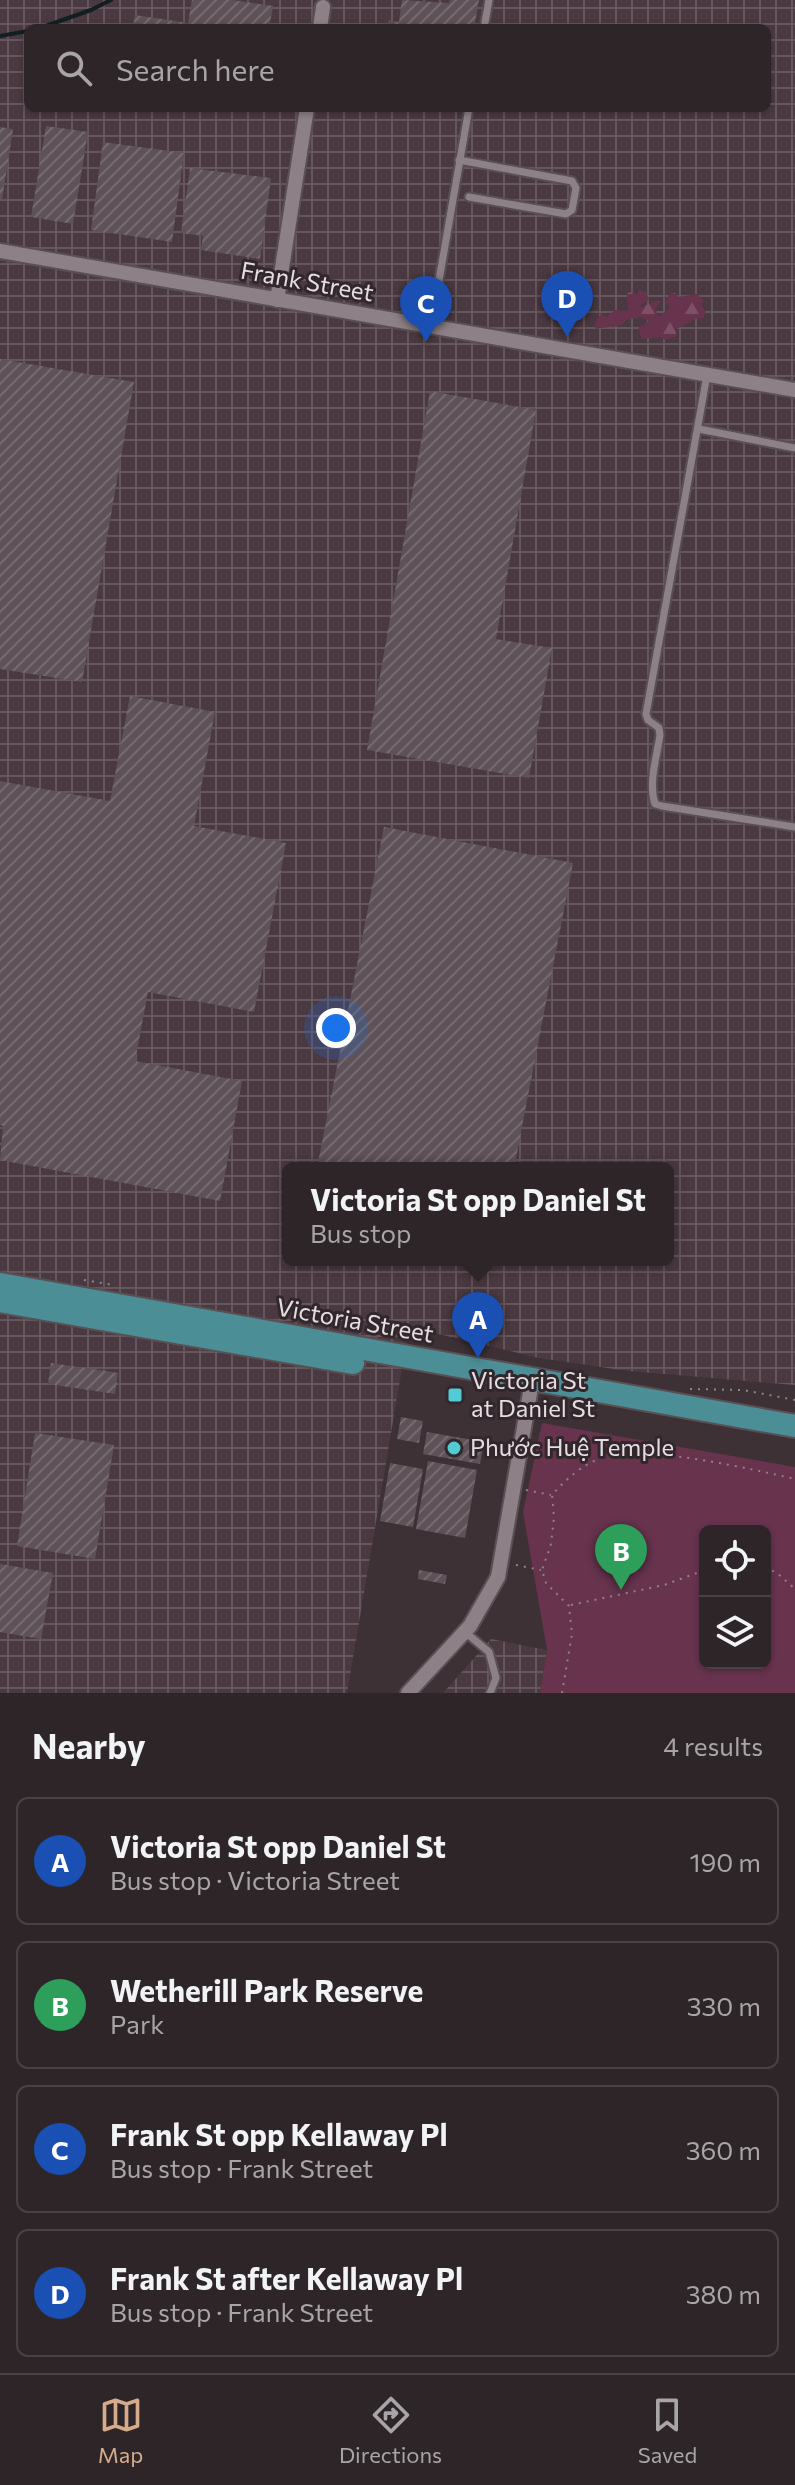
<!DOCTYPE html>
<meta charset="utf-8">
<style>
:root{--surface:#2e2528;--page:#362d30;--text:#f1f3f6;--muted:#a7a5a8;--line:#494245;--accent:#d6ab8b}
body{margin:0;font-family:Commissioner,sans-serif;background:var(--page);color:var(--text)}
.controls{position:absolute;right:24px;bottom:24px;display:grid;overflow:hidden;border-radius:12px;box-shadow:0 2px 6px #0004}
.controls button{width:72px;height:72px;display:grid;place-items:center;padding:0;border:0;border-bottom:2px solid var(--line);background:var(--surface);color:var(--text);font:40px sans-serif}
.you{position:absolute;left:336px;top:1028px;width:28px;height:28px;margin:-20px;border:6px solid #fff;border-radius:50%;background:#1a73e8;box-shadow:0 0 0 12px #1a73e833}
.badge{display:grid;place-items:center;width:52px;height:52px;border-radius:50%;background:var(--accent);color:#fff;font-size:26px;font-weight:700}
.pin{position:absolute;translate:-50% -66px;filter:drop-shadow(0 2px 4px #0008)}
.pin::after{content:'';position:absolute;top:42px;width:28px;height:24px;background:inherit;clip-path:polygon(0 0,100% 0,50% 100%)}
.popup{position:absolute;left:282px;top:1162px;width:392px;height:104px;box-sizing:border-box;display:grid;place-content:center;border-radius:12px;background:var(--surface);filter:drop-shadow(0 2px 6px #0005);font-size:26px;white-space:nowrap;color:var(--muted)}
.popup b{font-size:30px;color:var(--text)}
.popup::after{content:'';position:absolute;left:50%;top:100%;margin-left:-16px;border:16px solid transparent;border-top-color:var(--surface)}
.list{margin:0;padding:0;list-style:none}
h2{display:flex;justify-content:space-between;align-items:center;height:104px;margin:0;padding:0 32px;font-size:34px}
h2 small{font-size:26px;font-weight:400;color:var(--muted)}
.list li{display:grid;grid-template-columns:52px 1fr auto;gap:24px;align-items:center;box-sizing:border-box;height:128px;margin:0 16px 16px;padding:0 16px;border:2px solid var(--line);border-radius:12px}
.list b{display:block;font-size:30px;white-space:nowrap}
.list p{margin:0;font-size:26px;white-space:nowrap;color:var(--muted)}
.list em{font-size:26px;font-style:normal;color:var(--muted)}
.icon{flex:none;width:44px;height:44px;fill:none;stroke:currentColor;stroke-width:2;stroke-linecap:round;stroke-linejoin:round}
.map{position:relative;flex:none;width:795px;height:1693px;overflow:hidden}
.search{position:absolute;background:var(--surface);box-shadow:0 2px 6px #0004;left:24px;right:24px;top:24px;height:88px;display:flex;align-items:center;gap:20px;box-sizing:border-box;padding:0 28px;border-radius:12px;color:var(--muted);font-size:30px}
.sheet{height:680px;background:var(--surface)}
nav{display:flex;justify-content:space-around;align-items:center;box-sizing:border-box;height:112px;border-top:2px solid var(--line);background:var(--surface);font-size:22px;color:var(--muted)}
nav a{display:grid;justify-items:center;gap:4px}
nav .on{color:var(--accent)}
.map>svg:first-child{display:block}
.industrial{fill:url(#industrial-grid);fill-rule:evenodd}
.forest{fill:url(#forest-firs)}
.green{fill:#67334d;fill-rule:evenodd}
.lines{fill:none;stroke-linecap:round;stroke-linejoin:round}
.stream{stroke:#102021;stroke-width:4}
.building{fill:url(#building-hatch)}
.lane-casing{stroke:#595055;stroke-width:11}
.street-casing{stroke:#595055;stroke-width:18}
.primary-casing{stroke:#595055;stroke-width:26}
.path{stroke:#8e8489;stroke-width:2;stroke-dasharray:2 6;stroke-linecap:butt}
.lane{stroke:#8d8086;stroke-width:7}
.street{stroke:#8d8086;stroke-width:14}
.primary{stroke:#4c8e95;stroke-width:22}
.poi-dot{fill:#51ccd4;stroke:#32272c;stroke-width:3}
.labels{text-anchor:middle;stroke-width:6;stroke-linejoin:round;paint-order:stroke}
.street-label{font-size:24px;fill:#e5dee1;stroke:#32272c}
.poi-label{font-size:24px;fill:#e5dee1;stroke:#32272c;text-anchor:start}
</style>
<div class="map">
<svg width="795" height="1693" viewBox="0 0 795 1693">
<defs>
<pattern id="industrial-grid" width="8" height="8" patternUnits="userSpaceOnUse" patternTransform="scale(2)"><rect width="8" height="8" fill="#4b3941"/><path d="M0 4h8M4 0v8" fill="none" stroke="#65555c"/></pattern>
<pattern id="forest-firs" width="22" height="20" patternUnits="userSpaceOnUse" patternTransform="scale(2)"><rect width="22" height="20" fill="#67334d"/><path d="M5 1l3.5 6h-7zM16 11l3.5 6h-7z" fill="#7d5066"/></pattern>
<pattern id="building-hatch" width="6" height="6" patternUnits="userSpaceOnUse" patternTransform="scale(2)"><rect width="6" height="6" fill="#5e5157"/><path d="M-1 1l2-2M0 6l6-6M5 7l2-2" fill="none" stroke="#756a6f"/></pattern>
</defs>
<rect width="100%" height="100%" fill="#3d3136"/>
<path class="industrial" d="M0,0H795V1385L628,1371L539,1358L409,1327L347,1693H0ZM28,28H767V108H28ZM288,1168H668V1260H288Z
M491,1639L547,1650L540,1693H443Z"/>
<path class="forest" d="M639,290L646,292L649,300L640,305L641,307L658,300L661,302L655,308L659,317L670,307L665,303L669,295L675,293L678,297L697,294L703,300L702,307L706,311L703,319L697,318L675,330L677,336L665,340L661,337L642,339L638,328L649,321L641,317L626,320L622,325L595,329V323L601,314L607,317L615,310L628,311L627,293L634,292L636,296Z"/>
<path class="green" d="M542,1423L795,1467V1693H540L547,1650L523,1512ZM705,1531H765V1663H705Z"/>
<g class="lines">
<path class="stream" d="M40,28L91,10L111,0
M0,36L28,31"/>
</g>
<path class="building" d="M192,0H233L273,6L269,28H133L135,15L188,23Z
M402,0L449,3L450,0H479L474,28H388L389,20L399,22Z
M46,126L88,132L73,224L31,217Z
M0,127L13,129L2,200L0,199Z
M103,142L184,153L172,242L91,230Z
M190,168L271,178L260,259L201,250L203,236L181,233Z
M0,359L134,382L82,682L0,669Z
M430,391L536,410L496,639L552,648L529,778L367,750Z
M130,696L215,712L194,826L286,843L254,1012L148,992L135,1061L242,1081L220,1201L0,1160L3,1126L0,1125V781L110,801Z
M384,827L573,863L514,1168H317Z
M51,1363L118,1373L115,1394L48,1384Z
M401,1417L423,1421L419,1443L397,1439Z
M427,1432L484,1442L480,1464L423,1454Z
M35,1433L114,1445L95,1559L17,1546Z
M428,1461L477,1470L465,1538L416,1529Z
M390,1463L423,1469L413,1527L380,1521Z
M0,1564L53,1573L41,1639L0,1632Z
M419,1570L447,1575L445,1584L418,1579Z"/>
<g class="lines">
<g class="lane-casing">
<path id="lane" d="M484,28L489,0
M459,160L572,181L576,188L572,210L566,214L469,197
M431,326L469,108
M707,375L646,714L648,720L659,728L660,735C657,756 648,783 655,804L662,806L795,827
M699,429L795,448
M465,1632L489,1652L496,1678L490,1693"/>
</g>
<g class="street-casing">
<path id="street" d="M320,28L323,7
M0,251L795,390
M277,300L307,108
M408,1693L470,1626L498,1577L530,1393"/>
</g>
<g class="primary-casing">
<path id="primary" d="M0,1284L795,1426
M0,1301L353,1363"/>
</g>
<path class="path" d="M84,1280L113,1285
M690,1389L743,1390L795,1400
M526,1490L551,1495
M516,1565L541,1570
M765,1567L777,1573L795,1589
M571,1605L664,1585L705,1570
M562,1693L572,1634L569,1606L546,1583L542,1570L551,1544L554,1517L552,1495C566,1479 585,1462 607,1456C646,1445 752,1469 795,1479"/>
<use href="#lane" class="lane"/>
<use href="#street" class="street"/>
<use href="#primary" class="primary"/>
</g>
<g class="poi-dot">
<rect x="447" y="1387" width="16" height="16" rx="4"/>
<circle cx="454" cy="1448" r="8"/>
</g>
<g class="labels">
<g class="street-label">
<text transform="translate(307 282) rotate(10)" y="8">Frank Street</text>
<text transform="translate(355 1321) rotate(10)" y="8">Victoria Street</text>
</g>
<g class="poi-label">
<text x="471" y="1389">Victoria St<tspan x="471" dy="28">at Daniel St</tspan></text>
<text x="470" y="1456">Phước Huệ Temple</text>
</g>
</g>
</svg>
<div class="controls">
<button><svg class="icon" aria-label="locate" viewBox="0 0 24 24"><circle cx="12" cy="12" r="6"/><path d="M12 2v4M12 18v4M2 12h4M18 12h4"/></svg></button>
<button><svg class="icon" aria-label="layers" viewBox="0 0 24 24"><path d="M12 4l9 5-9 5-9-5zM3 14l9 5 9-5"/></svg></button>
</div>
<div class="you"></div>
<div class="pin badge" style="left:478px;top:1358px;background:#1a4fb4">A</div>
<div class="popup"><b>Victoria St opp Daniel St</b>Bus stop</div>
<div class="pin badge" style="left:621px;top:1590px;background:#2e9e5b">B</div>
<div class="pin badge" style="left:426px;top:342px;background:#1a4fb4">C</div>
<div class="pin badge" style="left:567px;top:337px;background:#1a4fb4">D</div>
<div class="search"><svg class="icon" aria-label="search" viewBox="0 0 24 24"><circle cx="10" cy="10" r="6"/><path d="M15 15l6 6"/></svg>Search here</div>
</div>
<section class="sheet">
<h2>Nearby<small>4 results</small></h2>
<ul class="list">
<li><span class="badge" style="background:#1a4fb4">A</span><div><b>Victoria St opp Daniel St</b><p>Bus stop · Victoria Street</p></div><em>190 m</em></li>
<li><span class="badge" style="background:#2e9e5b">B</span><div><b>Wetherill Park Reserve</b><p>Park</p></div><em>330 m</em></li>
<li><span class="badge" style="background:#1a4fb4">C</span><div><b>Frank St opp Kellaway Pl</b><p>Bus stop · Frank Street</p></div><em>360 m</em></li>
<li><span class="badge" style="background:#1a4fb4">D</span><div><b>Frank St after Kellaway Pl</b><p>Bus stop · Frank Street</p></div><em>380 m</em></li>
</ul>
</section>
<nav>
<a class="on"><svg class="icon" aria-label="map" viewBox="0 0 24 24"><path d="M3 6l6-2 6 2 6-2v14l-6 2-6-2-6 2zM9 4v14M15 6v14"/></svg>Map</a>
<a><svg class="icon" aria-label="directions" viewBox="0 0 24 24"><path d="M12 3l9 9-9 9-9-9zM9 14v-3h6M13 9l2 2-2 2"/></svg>Directions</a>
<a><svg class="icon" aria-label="saved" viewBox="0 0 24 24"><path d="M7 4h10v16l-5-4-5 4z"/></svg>Saved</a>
</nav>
